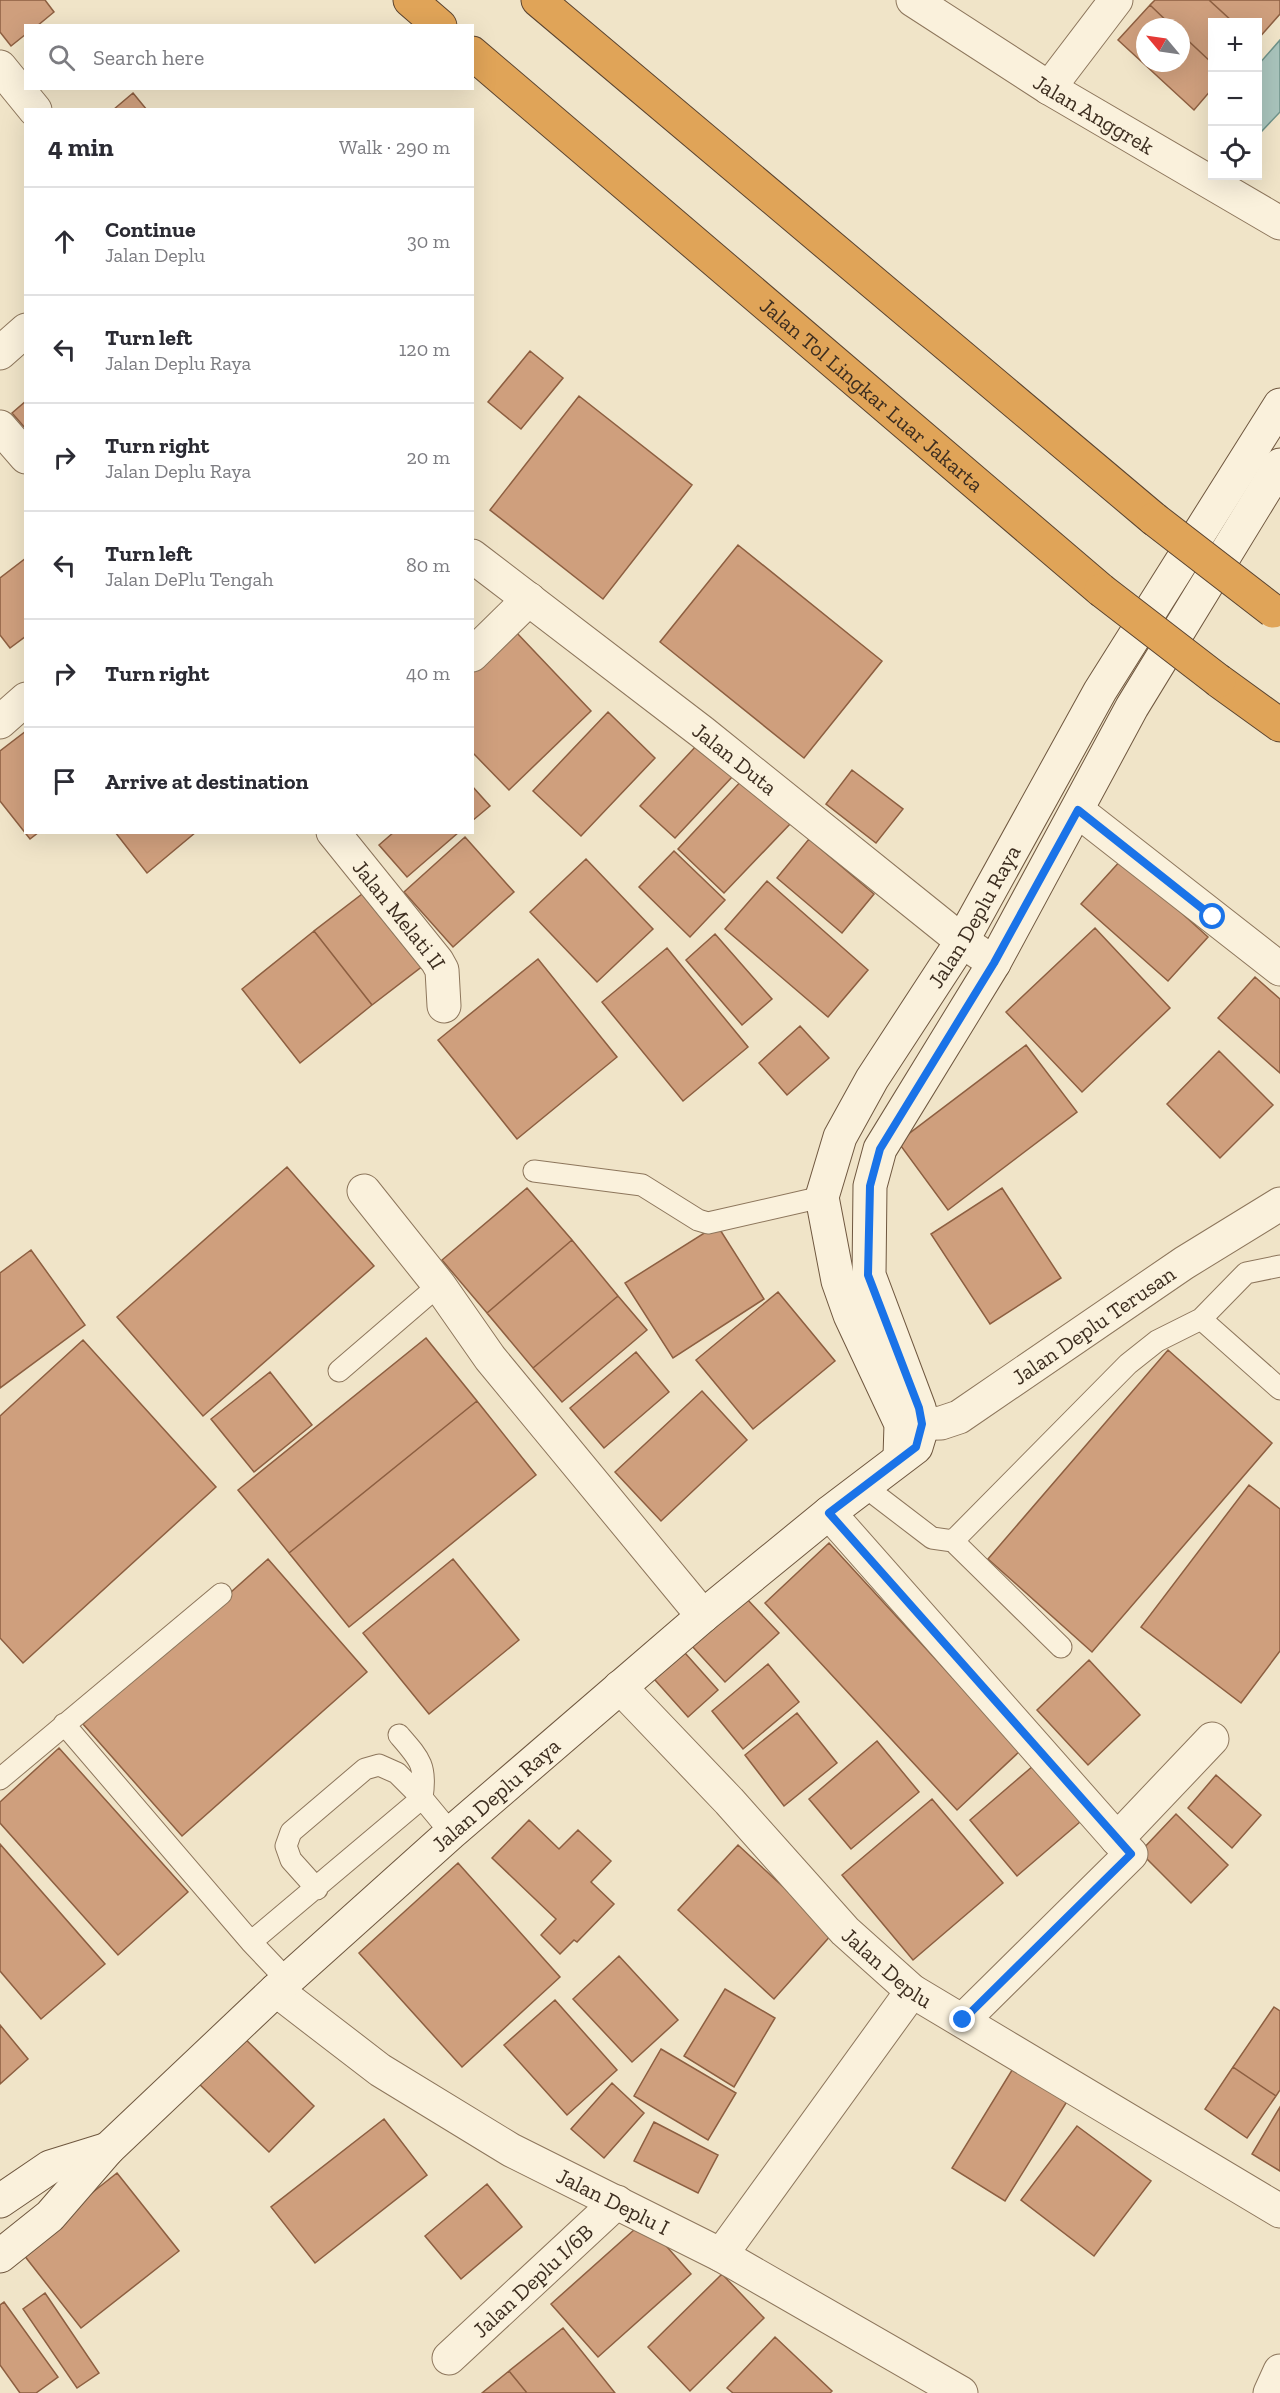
<!DOCTYPE html>
<meta charset="utf-8">
<style>
:root{--surface:#fff;--page:#f2f2f3;--text:#2b2b33;--muted:#7c7c81;--line:#e1e1e2}
body{margin:0;font-family:"Zilla Slab",serif;background:var(--page);color:var(--text)}
.controls{position:absolute;right:18px;top:18px;display:grid;overflow:hidden;border-radius:0px;box-shadow:0 6px 24px #0002}
.controls button{width:54px;height:54px;display:grid;place-items:center;padding:0;border:0;border-bottom:2px solid var(--line);background:var(--surface);color:var(--text);font:30px sans-serif}
.compass{position:absolute;left:1136px;top:18px;width:54px;height:54px;border-radius:50%;background:var(--surface);box-shadow:0 6px 24px #0002;rotate:299deg}
.stop{position:absolute;width:18px;height:18px;margin:-14px;border:4px solid #1a73e8;border-radius:50%;background:#fff}
.stop.end{background:#1a73e8;border-color:#fff;box-shadow:0 2px 6px #0008}
.list{margin:0;padding:0;list-style:none}
h2{display:flex;justify-content:space-between;align-items:center;height:78px;margin:0;padding:0 24px;font-size:26px}
h2 small{font-size:20px;font-weight:400;color:var(--muted)}
.list li{display:grid;grid-template-columns:39px 1fr auto;gap:18px;align-items:center;box-sizing:border-box;height:108px;padding:0 24px;border-top:2px solid var(--line)}
.list b{display:block;font-size:22px;white-space:nowrap}
.list p{margin:0;font-size:20px;white-space:nowrap;color:var(--muted)}
.list em{font-size:20px;font-style:normal;color:var(--muted)}
.icon{flex:none;width:33px;height:33px;fill:none;stroke:currentColor;stroke-width:2;stroke-linecap:round;stroke-linejoin:round}
.map{position:relative;flex:none;width:1280px;height:2393px;overflow:hidden}
.search{position:absolute;background:var(--surface);box-shadow:0 6px 24px #0002;left:24px;top:24px;width:450px;height:66px;display:flex;align-items:center;gap:15px;box-sizing:border-box;padding:0 21px;border-radius:0px;color:var(--muted);font-size:22px}
.panel{position:absolute;background:var(--surface);box-shadow:0 6px 24px #0002;left:24px;top:108px;width:450px;height:726px;border-radius:0px}
.map>svg:first-child{display:block}
.water{fill:#a9c4bc;stroke:#6f938a;stroke-width:1.5}
.building{fill:#cf9f7d;stroke:#8d5f41;stroke-width:1.5}
.lines{fill:none;stroke-linecap:round;stroke-linejoin:round}
.lane-casing{stroke:#8d765c;stroke-width:23}
.street-casing{stroke:#8d765c;stroke-width:35}
.secondary-casing{stroke:#6f573f;stroke-width:35}
.highway-casing{stroke:#5b4430;stroke-width:35}
.lane{stroke:#faf1dc;stroke-width:21}
.street{stroke:#faf1dc;stroke-width:33}
.secondary{stroke:#faf1dc;stroke-width:33}
.highway{stroke:#e0a458;stroke-width:33}
.highway-bridge-casing{stroke:#5b4430;stroke-width:35;stroke-linecap:butt}
.highway-bridge{stroke:#e0a458;stroke-width:33}
.route{stroke:#1a73e8;stroke-width:8}
.labels{text-anchor:middle;stroke-width:4.5;stroke-linejoin:round;paint-order:stroke}
.street-label{font-size:22px;fill:#3d2e20;stroke:#f7eed8}
</style>
<div class="map">
<svg width="1280" height="2393" viewBox="0 0 1280 2393">
<rect width="100%" height="100%" fill="#f0e4c8"/>
<path class="water" d="M1280,40V112L1261,132L1258,128V65Z"/>
<path class="building" d="M0,0H45L54,12L37,26H26V34L11,46L0,32Z
M1155,0H1209L1233,22H1212V63L1181,34V27H1173L1150,5Z
M1209,0H1280V14L1258,39V22H1233Z
M1150,5L1173,27H1145V63H1181V34L1212,63V89L1194,110L1118,40Z
M133,93L147,110H113Z
M530,351L563,378L521,429L488,402Z
M579,396L692,485L603,599L490,510Z
M26,401V429L12,413Z
M738,545L882,661L804,758L660,642Z
M26,558V636L10,648L0,635V578Z
M515,631L591,711L509,790L472,752V671Z
M608,712L655,758L581,836L533,791Z
M26,731V832H39L30,839L0,801V751Z
M698,744L733,776L675,838L640,806Z
M852,770L903,809L876,843L826,804Z
M744,778L791,823L724,893L678,849Z
M472,786L490,806L472,821Z
M115,832H196L147,873Z
M394,832H459L407,877L379,845Z
M465,837L514,892L453,947L404,892Z
M809,839L874,894L842,933L777,878Z
M674,851L725,900L690,937L639,887Z
M586,859L653,929L597,982L530,912Z
M1122,859L1208,937L1168,981L1081,904Z
M767,881L868,970L828,1017L725,929Z
M366,891L424,965L372,1005L314,931Z
M1095,928L1170,1008L1082,1092L1006,1012Z
M314,931L372,1005L300,1063L242,989Z
M715,934L772,999L742,1025L686,960Z
M667,948L748,1047L683,1101L602,1002Z
M538,959L617,1057L517,1139L438,1040Z
M1255,977L1280,999V1073L1218,1018Z
M800,1026L829,1058L787,1095L759,1063Z
M1026,1045L1077,1112L948,1210L898,1142Z
M1219,1051L1273,1105L1220,1158L1167,1104Z
M287,1167L374,1266L203,1416L117,1317Z
M527,1188L572,1240L487,1313L442,1260Z
M1002,1188L1061,1278L990,1324L931,1234Z
M717,1225L764,1299L673,1358L625,1283Z
M572,1240L618,1296L533,1368L487,1313Z
M31,1250L85,1325L0,1388V1273Z
M778,1292L835,1361L753,1429L696,1360Z
M618,1296L647,1330L562,1402L533,1368Z
M426,1338L477,1401L289,1553L238,1490Z
M83,1340L216,1487L23,1663L0,1638V1416Z
M1168,1350L1272,1443L1092,1652L988,1559Z
M636,1352L669,1392L604,1448L570,1408Z
M270,1372L312,1425L254,1472L211,1419Z
M702,1391L747,1440L661,1521L615,1472Z
M477,1401L536,1475L349,1627L289,1553Z
M1249,1485L1280,1509V1651L1241,1703L1141,1627Z
M829,1543L1020,1751L957,1810L765,1603Z
M268,1559L367,1672L182,1836L83,1724Z
M453,1559L519,1640L429,1714L363,1633Z
M746,1598L779,1633L725,1682L692,1646Z
M677,1644L718,1690L688,1717L647,1671Z
M1089,1660L1140,1715L1088,1765L1037,1710Z
M768,1664L799,1702L743,1749L712,1711Z
M797,1713L837,1763L784,1806L745,1755Z
M877,1741L919,1792L851,1849L809,1799Z
M59,1748L188,1892L118,1955L0,1823V1802Z
M1033,1766L1080,1822L1017,1876L970,1820Z
M1216,1775L1261,1815L1232,1848L1188,1808Z
M932,1799L1003,1883L913,1960L842,1875Z
M1176,1814L1228,1865L1191,1903L1140,1852Z
M529,1820L559,1849L578,1830L611,1861L591,1882L614,1904L577,1942L574,1940L560,1954L541,1935L556,1919L492,1858Z
M0,1844L105,1964L41,2019L0,1971Z
M738,1845L833,1933L774,1999L678,1910Z
M458,1863L560,1977L462,2067L359,1953Z
M619,1956L678,2020L632,2062L573,1999Z
M725,1989L775,2018L734,2087L684,2056Z
M555,2000L617,2070L567,2115L504,2045Z
M1274,2007L1280,2011V2090L1276,2096L1233,2067Z
M0,2025L28,2059L0,2084Z
M238,2032L314,2106L269,2152L193,2078Z
M661,2049L736,2093L708,2140L634,2096Z
M1017,2062L1071,2095L1005,2201L952,2168Z
M1233,2067L1276,2096L1247,2138L1205,2109Z
M612,2083L644,2113L604,2158L571,2129Z
M1280,2107V2171L1252,2154Z
M384,2119L427,2175L315,2263L271,2207Z
M654,2122L718,2155L698,2193L634,2161Z
M1077,2126L1151,2181L1094,2256L1021,2200Z
M117,2173L179,2251L81,2328L20,2250Z
M487,2184L522,2227L461,2279L425,2236Z
M644,2221L691,2274L598,2357L551,2304Z
M722,2274L764,2318L690,2391L648,2347Z
M45,2293L99,2373L77,2388L23,2309Z
M4,2302L58,2377L36,2393H20L0,2365V2305Z
M563,2328L615,2393H527L509,2371Z
M775,2337L832,2391L830,2393H733L727,2388Z
M509,2371L527,2393H482Z"/>
<g class="lines">
<g class="lane-casing">
<path id="lane" d="M534,1171L642,1185L698,1220L708,1223L822,1197
M1201,1319L1246,1273L1280,1266
M339,1371L439,1285
M864,1486L932,1538L953,1541L1128,1364L1157,1341L1201,1319L1280,1389
M953,1541L1061,1647
M64,1724L251,1942L287,1980
M399,1735C420,1759 427,1766 422,1798L451,1833
M0,1779L221,1594
M251,1942L422,1798L397,1773L379,1765L365,1769L291,1832L286,1846L291,1860L317,1889"/>
</g>
<g class="street-casing">
<g id="street">
<path id="s1" d="M913,0L1049,88L1280,223"/>
<path d="M0,67L35,110"/>
<path d="M1049,88L1116,0"/>
<path d="M0,353L26,330"/>
<path d="M0,427L26,457"/>
<path id="s2" d="M472,556L702,732L962,941L994,963"/>
<path d="M472,655L529,599"/>
<path d="M0,722L26,699"/>
<path d="M1078,811L1280,969"/>
<path id="s3" d="M333,832L437,961L442,970L444,1006"/>
<path d="M364,1191L439,1285L490,1358L703,1616"/>
<path id="s4" d="M901,1424L941,1423L959,1417L1184,1263L1280,1204"/>
<path d="M829,1513L1117,1839L1212,1739"/>
<path id="s5" d="M620,1687L729,1801L845,1931L912,1991L1280,2211"/>
<path id="s6" d="M276,1990L380,2070L511,2150L721,2255L961,2393"/>
<path d="M963,2020L1131,1854L1117,1839"/>
<path d="M721,2255L912,1991"/>
<path id="s7" d="M449,2358L617,2202"/>
<path d="M1270,2393L1280,2371"/>
</g>
</g>
<g class="secondary-casing">
<g id="secondary">
<path id="s8" d="M900,1457L901,1424L850,1315L838,1281L822,1197L840,1137L872,1079L962,941L1100,691L1280,405"/>
<path d="M0,2201L50,2167L108,2149"/>
<path id="s9" d="M0,2256L50,2216L108,2149L276,1990L451,1833L703,1616L829,1513L916,1447L923,1424L919,1408L869,1275L870,1186L880,1149L994,963L1132,707L1280,465"/>
</g>
</g>
<g class="highway-casing">
<g id="highway">
<path d="M410,0L440,26"/>
<path d="M538,0L1154,519"/>
<path id="s10" d="M472,53L1101,590"/>
<path d="M1219,681L1280,725"/>
</g>
</g>
<use href="#lane" class="lane"/>
<use href="#street" class="street"/>
<use href="#secondary" class="secondary"/>
<use href="#highway" class="highway"/>
<g class="highway-bridge-casing">
<path id="highway-bridge" d="M1154,519L1273,611
M1101,590L1219,681"/>
</g>
<use href="#highway-bridge" class="highway-bridge"/>
</g>
<g class="lines">
<path class="route" d="M963,2020L1131,1854L829,1513L916,1447L922,1424L919,1408L868,1275L870,1186L880,1149L994,963L1078,810L1213,917"/>
</g>
<g class="labels">
<g class="street-label">
<text dy="8" stroke="none"><textPath href="#s1" startOffset="214">Jalan Anggrek</textPath></text>
<text dy="8" stroke="none"><textPath href="#s10" startOffset="526">Jalan Tol Lingkar Luar Jakarta</textPath></text>
<text dy="8" stroke="none"><textPath href="#s2" startOffset="332">Jalan Duta</textPath></text>
<text dy="8" stroke="none"><textPath href="#s3" startOffset="106">Jalan Melati II</textPath></text>
<text dy="8" stroke="none"><textPath href="#s8" startOffset="596">Jalan Deplu Raya</textPath></text>
<text dy="8" stroke="none"><textPath href="#s4" startOffset="222">Jalan Deplu Terusan</textPath></text>
<text dy="8" stroke="none"><textPath href="#s9" startOffset="678">Jalan Deplu Raya</textPath></text>
<text dy="8" stroke="none"><textPath href="#s5" startOffset="388">Jalan Deplu</textPath></text>
<text dy="8" stroke="none"><textPath href="#s6" startOffset="399">Jalan Deplu I</textPath></text>
<text dy="8" stroke="none"><textPath href="#s7" startOffset="114">Jalan Deplu I/6B</textPath></text>
</g>
</g>
</svg>
<div class="controls">
<button>+</button>
<button>−</button>
<button><svg class="icon" aria-label="locate" viewBox="0 0 24 24"><circle cx="12" cy="12" r="6"/><path d="M12 2v4M12 18v4M2 12h4M18 12h4"/></svg></button>
</div>
<svg class="compass" viewBox="-18 -18 36 36"><path d="M0-13l5 13h-10z" fill="#e53935"/><path d="M0 13l5-13h-10z" fill="#7c7c81"/></svg>
<div class="stop" style="left:1213px;top:917px"></div>
<div class="stop end" style="left:963px;top:2020px"></div>
<div class="search"><svg class="icon" aria-label="search" viewBox="0 0 24 24"><circle cx="10" cy="10" r="6"/><path d="M15 15l6 6"/></svg>Search here</div>
<section class="panel">
<h2>4 min<small>Walk · 290 m</small></h2>
<ul class="list">
<li><svg class="icon" aria-label="ahead" viewBox="0 0 24 24"><path d="M12 20V5M6 11l6-6 6 6"/></svg><div><b>Continue</b><p>Jalan Deplu</p></div><em>30 m</em></li>
<li><svg class="icon" aria-label="left" viewBox="0 0 24 24"><path d="M17 20v-9H6M10 6l-5 5 5 5"/></svg><div><b>Turn left</b><p>Jalan Deplu Raya</p></div><em>120 m</em></li>
<li><svg class="icon" aria-label="right" viewBox="0 0 24 24"><path d="M7 20v-9h11M14 6l5 5-5 5"/></svg><div><b>Turn right</b><p>Jalan Deplu Raya</p></div><em>20 m</em></li>
<li><svg class="icon" aria-label="left" viewBox="0 0 24 24"><path d="M17 20v-9H6M10 6l-5 5 5 5"/></svg><div><b>Turn left</b><p>Jalan DePlu Tengah</p></div><em>80 m</em></li>
<li><svg class="icon" aria-label="right" viewBox="0 0 24 24"><path d="M7 20v-9h11M14 6l5 5-5 5"/></svg><div><b>Turn right</b></div><em>40 m</em></li>
<li><svg class="icon" aria-label="arrive" viewBox="0 0 24 24"><path d="M6 21V4h12l-3 4 3 4H6"/></svg><div><b>Arrive at destination</b></div></li>
</ul>
</section>
</div>
